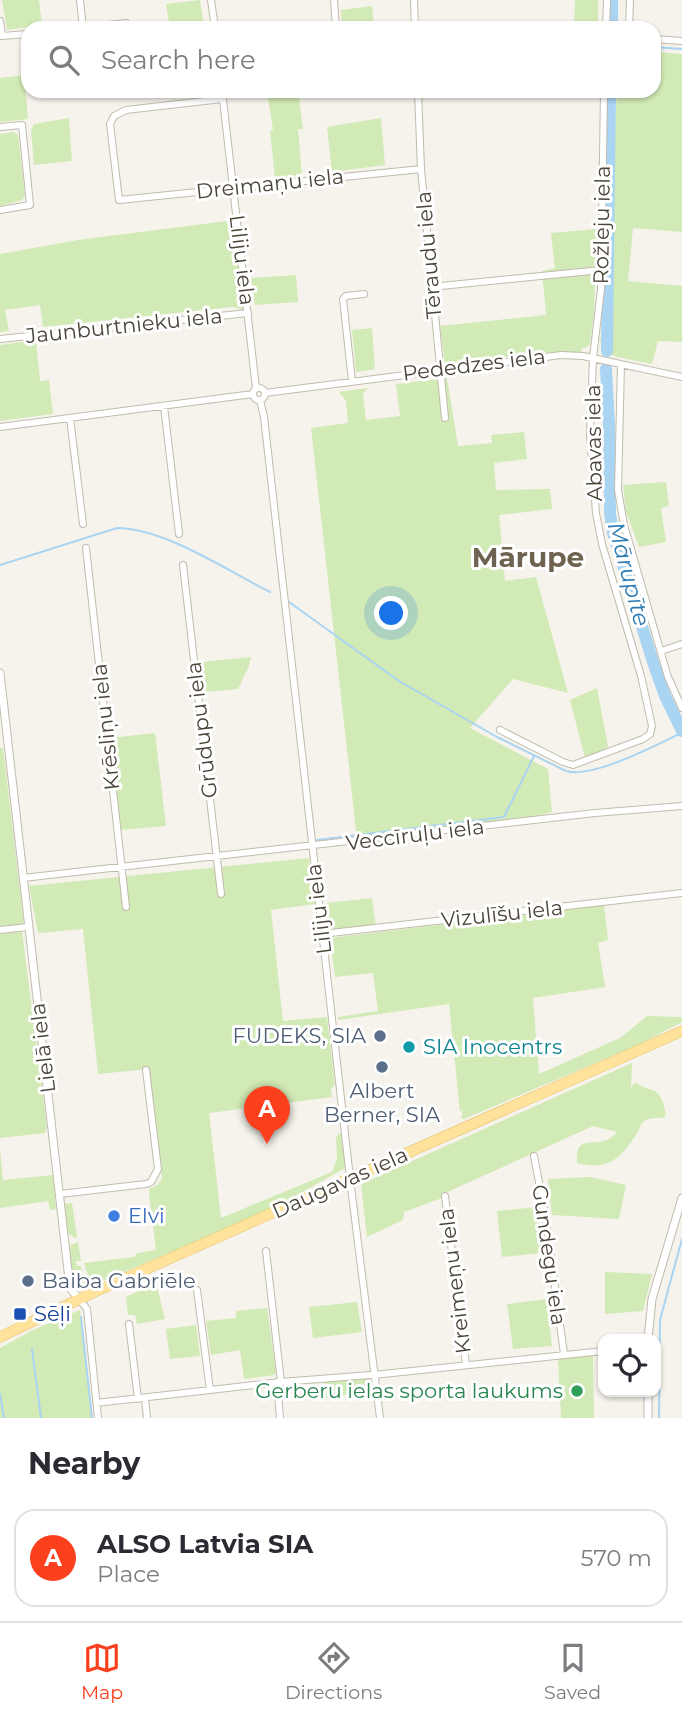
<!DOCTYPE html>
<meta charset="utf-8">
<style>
:root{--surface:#fff;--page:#f7f7f7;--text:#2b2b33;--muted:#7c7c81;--line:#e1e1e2;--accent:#fc3f1d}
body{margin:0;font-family:Montserrat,sans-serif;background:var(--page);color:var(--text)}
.controls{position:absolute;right:21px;bottom:21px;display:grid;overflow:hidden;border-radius:14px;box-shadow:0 2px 5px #0004}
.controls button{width:63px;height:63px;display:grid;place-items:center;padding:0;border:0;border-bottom:2px solid var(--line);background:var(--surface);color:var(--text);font:35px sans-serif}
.you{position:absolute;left:392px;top:614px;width:24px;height:24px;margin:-18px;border:5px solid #fff;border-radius:50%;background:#1a73e8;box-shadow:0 0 0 10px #1a73e833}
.badge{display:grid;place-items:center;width:46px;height:46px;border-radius:50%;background:var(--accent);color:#fff;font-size:23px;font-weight:700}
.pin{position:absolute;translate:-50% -58px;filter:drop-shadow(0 2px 4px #0008)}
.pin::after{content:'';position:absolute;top:37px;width:24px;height:21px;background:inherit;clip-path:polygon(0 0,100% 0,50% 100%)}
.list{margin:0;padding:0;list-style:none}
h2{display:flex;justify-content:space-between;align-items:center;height:91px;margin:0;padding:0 28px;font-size:30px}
h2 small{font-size:23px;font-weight:400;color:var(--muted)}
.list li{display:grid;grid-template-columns:46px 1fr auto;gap:21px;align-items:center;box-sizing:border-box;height:98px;margin:0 14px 14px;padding:0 14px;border:2px solid var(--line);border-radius:21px}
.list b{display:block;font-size:26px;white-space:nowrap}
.list p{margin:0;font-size:23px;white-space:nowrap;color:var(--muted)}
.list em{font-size:23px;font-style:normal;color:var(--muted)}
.icon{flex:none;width:38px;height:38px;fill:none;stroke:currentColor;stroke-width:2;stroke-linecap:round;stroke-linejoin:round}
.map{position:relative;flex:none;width:682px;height:1418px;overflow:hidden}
.search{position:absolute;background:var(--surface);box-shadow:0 2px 5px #0004;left:21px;right:21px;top:21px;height:77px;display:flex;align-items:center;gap:18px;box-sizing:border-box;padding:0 24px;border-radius:21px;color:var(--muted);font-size:26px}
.sheet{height:203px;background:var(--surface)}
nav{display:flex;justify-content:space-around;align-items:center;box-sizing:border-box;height:98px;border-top:2px solid var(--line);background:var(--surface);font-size:19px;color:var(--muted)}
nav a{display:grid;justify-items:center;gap:4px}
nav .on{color:var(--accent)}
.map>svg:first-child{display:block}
.green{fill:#d2eab5}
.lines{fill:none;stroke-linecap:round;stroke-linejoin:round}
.stream{stroke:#a9d4f2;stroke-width:2}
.river{stroke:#a9d4f2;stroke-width:12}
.minor-casing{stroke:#c2bbae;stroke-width:8}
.tertiary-casing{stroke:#c2bbae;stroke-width:9}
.primary-casing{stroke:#e6c16a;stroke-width:11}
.minor{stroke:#fff;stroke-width:6}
.tertiary{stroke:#fff;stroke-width:7}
.primary{stroke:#ffe39c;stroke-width:10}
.service-dot{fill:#5c6f8a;stroke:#fff;stroke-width:2.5}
.culture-dot{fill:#0f9aa8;stroke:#fff;stroke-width:2.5}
.shop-dot{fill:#3f7fe0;stroke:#fff;stroke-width:2.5}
.transit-dot{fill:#1a4fb4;stroke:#fff;stroke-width:2.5}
.leisure-dot{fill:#2e9e5b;stroke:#fff;stroke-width:2.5}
.labels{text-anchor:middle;stroke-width:6;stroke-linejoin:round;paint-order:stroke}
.street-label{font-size:21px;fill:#4b4439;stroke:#fff}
.service-label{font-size:21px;fill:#4e5e75;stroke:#fff;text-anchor:end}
.culture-label{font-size:21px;fill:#0d838f;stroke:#fff;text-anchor:start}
.shop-label{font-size:21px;fill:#366cbe;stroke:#fff;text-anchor:start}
.transit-label{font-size:21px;fill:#164399;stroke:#fff;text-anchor:start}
.leisure-label{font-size:21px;fill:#27864d;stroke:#fff;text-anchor:end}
.water-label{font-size:23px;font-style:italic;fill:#2e7ab2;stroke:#fff}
.district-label{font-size:28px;font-weight:bold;fill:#6e6250;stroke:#fff}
</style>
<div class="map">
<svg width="682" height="1418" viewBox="0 0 682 1418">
<rect width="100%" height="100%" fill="#f6f3ec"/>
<path class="green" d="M2,0H39L42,25L7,30Z
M200,0L204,27L170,28L166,4Z
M575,0H598V28H574Z
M372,6L374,28H342L341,10Z
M654,52L682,54V232L633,228L628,281L682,286V342L658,341L652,364L617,357L604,352V343L600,342L604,313L617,91H654Z
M24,75L28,119L0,122V78Z
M267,91H298L303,129H298L302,176L275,179L270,131L273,130Z
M69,118L72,161L34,165L31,130L34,124Z
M381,118L385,165L332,172L327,127Z
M13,132L18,135L25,195L22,200L0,206V134Z
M227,221C238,250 240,280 244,310L232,307L43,327L40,305L5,310L9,331L0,332V254L78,240Z
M597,229L594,312L590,344L587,347L582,348L581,353L552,352L445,365L440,326L546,315L542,271L555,268L551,233Z
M296,275L298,302L255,305L251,278Z
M372,328L375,369L356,372L352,330Z
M36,340L40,381L49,380L53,414L0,421V345Z
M447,378L458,446L492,443L491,435L524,432L527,459L494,463L496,490L550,489L552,509L499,515L505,581L536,577L568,693L513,679L470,728L548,769L552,812L509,822L357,839L311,428L348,423L346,401L339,392L368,388L363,394L366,420L400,416L396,384Z
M666,482L669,506L661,508L666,542L639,547L626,512L623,485Z
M251,657L249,666L238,689L206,692L202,662Z
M597,688L608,747L585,758L570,700Z
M155,733L166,826L121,830L110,738Z
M0,748H3L24,924L0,927Z
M309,858L315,904L271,910L283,1021L327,1017L335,1085L331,1089L332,1097L209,1113L221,1218L332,1172L337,1159L336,1137L339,1134L341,1133L342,1137L345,1168L274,1208L91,1286L84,1263L134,1257L137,1253L156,1250L149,1193L150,1188L156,1186L162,1179L149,1069L98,1074L83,929L38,933L29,886Z
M372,898L376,926L330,931L326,903Z
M604,905L608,940L598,943L605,987L533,998L539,1074L620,1038L647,1016L682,1017V1022L640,1044L464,1119L461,1118L463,1110L460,1112L449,1004L338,1020V1017L378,1011L373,973L335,977L330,938Z
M22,931L47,1127L45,1133L0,1138V934Z
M632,1063L631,1088L635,1082C650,1094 658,1084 664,1106C665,1110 666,1113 665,1117C659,1119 649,1117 644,1121C639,1125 640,1130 636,1135C620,1159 608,1171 577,1163C575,1128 600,1154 617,1132L593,1126L443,1194L442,1198L404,1212L403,1220L367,1237L361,1184Z
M0,1150L3,1180L53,1175L56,1209L50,1210L48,1201L0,1208Z
M590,1177L626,1185L619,1219L552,1215L548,1179Z
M72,1203L77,1237L75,1238L68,1233L65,1204Z
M537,1207L541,1253L502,1257L497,1211Z
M78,1242L81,1261H76L77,1266H81L85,1284L78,1288C70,1278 68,1257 71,1245Z
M605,1272L652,1274L643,1311L605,1314Z
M156,1283L165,1319L137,1324L135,1315H128L126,1297Z
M547,1299L552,1346L513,1349L507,1304Z
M357,1302L362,1332L313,1338L309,1307Z
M267,1308L276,1372L274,1375L244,1379L240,1350L211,1355L206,1321L236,1318V1311Z
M80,1310L92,1418H0V1348L33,1330Z
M196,1325L200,1356L170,1359L166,1329Z
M593,1354L594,1418H561L558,1358Z
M367,1378L370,1381L371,1391L326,1398L324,1382Z"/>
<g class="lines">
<path class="stream" d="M654,47L682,49
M0,565L117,528C164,528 228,571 270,592
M289,602L399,681L497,737L566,771C593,779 655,745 682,733
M317,840L504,817L534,756
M81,1317L92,1418
M32,1349L41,1418
M0,1394L4,1418
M659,1418L660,1320L682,1239"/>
<path class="river" d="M612,28V0
M607,351L610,91
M606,369L609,424L610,513L613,533L653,662L665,696L682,731"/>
<g class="minor-casing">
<path id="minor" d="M80,0L83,28
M211,0L215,28
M334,0L336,28
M414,0L415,28
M0,21L2,36L28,34
M83,28L126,23
M606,28L607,0
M629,28L630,0
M654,39L682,41
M222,91L256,388
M341,91L342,93
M418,91L421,169L445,418
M222,99L126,110L114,116L110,124L119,200L421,169
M0,127L22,125L30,205L0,210
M431,287L601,270
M0,339L248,313
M621,364L618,490L624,525L668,677L682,708
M352,381L343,299L346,296L364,294
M253 394a6 6 0 1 1 12 0a6 6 0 1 1-12 0Z
M265,393L561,355L583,356L682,377
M260,400L264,417L351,1187L380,1418
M164,406L179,534
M70,418L83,524
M0,427L253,394
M86,548L126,907
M183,565L221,894
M661,651L682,644
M500,730L563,762L573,765L643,739L650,734L652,726L641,676L602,544L596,513L590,434L593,358L601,289L604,91
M23,878L595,813L682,806
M0,930L28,927
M322,934L682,893
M534,1156L545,1214L564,1354
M60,1194L146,1184L151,1182L158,1169L146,1070
M445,1196L466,1365
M266,1251L281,1382
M197,1290L210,1390
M79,1299L87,1309L98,1418
M129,1324L138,1399
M277,1382L280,1418
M145,1398L147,1418
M96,1403L281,1382L383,1374L603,1351"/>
</g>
<g class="tertiary-casing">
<path id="tertiary" d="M0,673L70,1288L79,1299
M648,1339L652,1299L682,1198
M648,1418V1392"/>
</g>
<g class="primary-casing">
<path id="primary" d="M0,1337L92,1293L682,1031"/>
</g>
<use href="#minor" class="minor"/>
<use href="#tertiary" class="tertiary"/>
<use href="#primary" class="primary"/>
</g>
<g class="service-dot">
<circle cx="380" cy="1036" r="7"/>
<circle cx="382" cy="1067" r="7"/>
<circle cx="28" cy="1281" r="7"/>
</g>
<circle class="culture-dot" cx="409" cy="1047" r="7"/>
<circle class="shop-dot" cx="114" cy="1216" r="7"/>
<rect class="transit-dot" x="13" y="1307" width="14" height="14" rx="3.5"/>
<circle class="leisure-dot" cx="577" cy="1391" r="7"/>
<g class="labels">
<g class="street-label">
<text transform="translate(270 184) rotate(-6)" y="7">Dreimaņu iela</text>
<text transform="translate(602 225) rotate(-89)" y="7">Rožleju iela</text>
<text transform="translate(429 255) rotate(-95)" y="7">Tēraudu iela</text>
<text transform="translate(242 260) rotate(83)" y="7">Liliju iela</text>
<text transform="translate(124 326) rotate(-6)" y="7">Jaunburtnieku iela</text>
<text transform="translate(474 365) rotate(-7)" y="7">Pededzes iela</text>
<text transform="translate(594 443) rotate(-91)" y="7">Abavas iela</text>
<text transform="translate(106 727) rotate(-96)" y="7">Krēsliņu iela</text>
<text transform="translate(202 730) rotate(-97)" y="7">Grūdupu iela</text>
<text transform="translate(415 835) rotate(-7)" y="7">Veccīruļu iela</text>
<text transform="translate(319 909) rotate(-97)" y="7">Liliju iela</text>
<text transform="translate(502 914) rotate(-6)" y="7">Vizulīšu iela</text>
<text transform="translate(43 1048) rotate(-97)" y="7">Lielā iela</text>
<text transform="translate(340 1183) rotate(-24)" y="7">Daugavas iela</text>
<text transform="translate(549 1255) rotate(82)" y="7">Gundegu iela</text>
<text transform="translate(455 1281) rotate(-97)" y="7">Kreimeņu iela</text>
</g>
<g class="service-label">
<text x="366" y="1043">FUDEKS, SIA</text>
<text x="382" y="1098" text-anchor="middle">Albert<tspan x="382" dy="24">Berner, SIA</tspan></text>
<text x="42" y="1288" text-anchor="start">Baiba Gabriēle</text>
</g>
<g class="culture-label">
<text x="423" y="1054">SIA Inocentrs</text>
</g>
<g class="shop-label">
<text x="128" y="1223">Elvi</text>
</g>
<g class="transit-label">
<text x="34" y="1321">Sēļi</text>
</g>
<g class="leisure-label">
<text x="563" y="1398">Gerberu ielas sporta laukums</text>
</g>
<g class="water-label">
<text transform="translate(629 574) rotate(75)" y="8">Mārupīte</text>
</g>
<g class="district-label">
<text x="528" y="567">Mārupe</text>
</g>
</g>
</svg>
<div class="controls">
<button><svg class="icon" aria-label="locate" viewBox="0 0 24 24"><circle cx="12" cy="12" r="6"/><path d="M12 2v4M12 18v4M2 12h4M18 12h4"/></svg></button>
</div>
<div class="you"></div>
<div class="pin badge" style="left:267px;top:1144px">A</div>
<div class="search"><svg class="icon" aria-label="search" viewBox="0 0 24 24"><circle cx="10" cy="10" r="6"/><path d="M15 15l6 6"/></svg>Search here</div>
</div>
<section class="sheet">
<h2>Nearby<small></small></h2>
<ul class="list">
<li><span class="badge">A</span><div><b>ALSO Latvia SIA</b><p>Place</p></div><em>570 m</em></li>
</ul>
</section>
<nav>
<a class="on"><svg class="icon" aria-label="map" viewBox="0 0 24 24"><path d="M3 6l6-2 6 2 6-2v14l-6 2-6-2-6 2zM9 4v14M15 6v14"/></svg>Map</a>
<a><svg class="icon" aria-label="directions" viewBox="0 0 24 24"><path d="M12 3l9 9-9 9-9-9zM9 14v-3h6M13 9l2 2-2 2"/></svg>Directions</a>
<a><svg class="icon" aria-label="saved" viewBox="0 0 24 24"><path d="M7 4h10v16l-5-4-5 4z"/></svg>Saved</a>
</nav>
